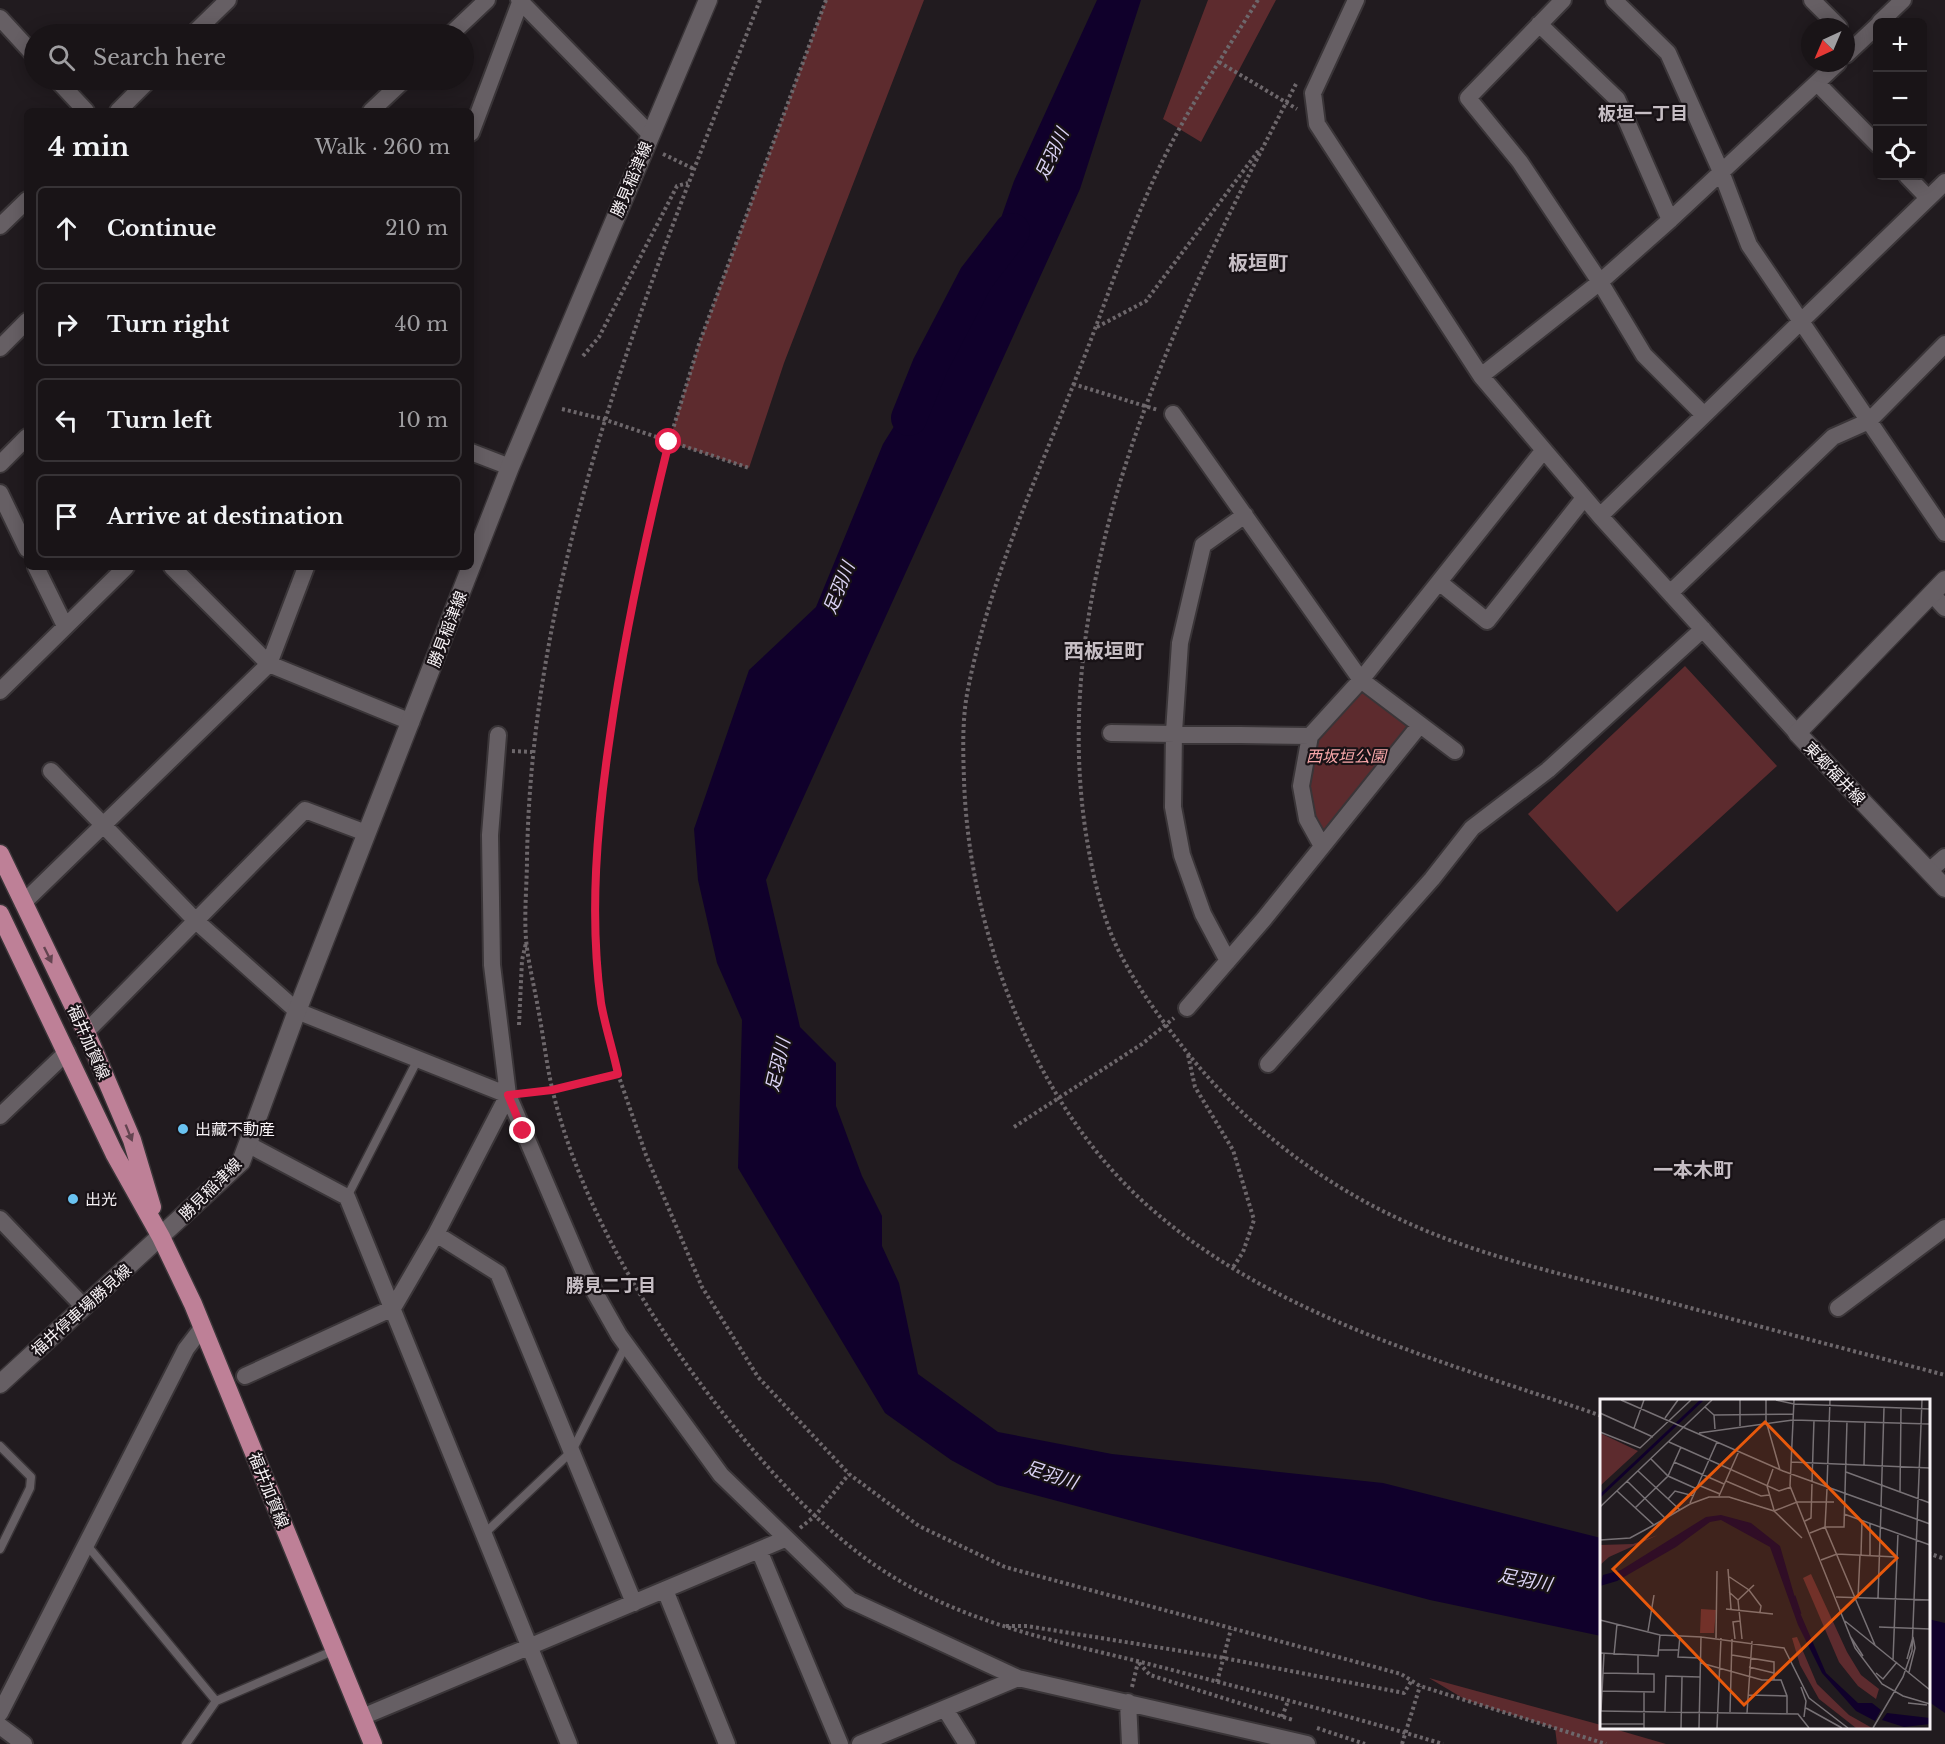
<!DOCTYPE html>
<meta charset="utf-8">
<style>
:root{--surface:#191417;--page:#221d20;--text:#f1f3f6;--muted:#9f9ea1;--line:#373336}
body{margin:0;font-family:"Libre Baskerville","Noto Sans JP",serif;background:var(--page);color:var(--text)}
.controls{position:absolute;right:18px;top:18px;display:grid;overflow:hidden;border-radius:9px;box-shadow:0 3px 15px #0003}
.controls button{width:54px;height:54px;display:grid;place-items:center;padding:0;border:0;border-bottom:2px solid var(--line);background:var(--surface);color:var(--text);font:30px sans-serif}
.compass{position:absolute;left:1801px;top:18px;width:54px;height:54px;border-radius:50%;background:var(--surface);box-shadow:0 3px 15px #0003;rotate:224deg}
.stop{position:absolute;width:18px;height:18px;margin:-14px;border:4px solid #e11d48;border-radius:50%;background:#fff}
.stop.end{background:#e11d48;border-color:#fff;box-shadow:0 2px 6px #0008}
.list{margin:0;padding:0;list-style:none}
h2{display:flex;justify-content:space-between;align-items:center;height:78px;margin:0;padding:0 24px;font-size:26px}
h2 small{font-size:20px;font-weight:400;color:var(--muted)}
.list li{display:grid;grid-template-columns:39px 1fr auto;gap:18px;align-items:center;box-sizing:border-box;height:84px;margin:0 12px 12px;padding:0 12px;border:2px solid var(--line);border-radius:9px}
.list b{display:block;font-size:22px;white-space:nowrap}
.list em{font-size:20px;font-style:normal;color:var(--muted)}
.icon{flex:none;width:33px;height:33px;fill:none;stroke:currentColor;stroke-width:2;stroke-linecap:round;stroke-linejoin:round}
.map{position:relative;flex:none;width:1945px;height:1744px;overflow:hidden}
.search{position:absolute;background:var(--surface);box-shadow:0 3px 15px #0003;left:24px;top:24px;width:450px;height:66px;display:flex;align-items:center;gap:15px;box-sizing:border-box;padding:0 21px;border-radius:33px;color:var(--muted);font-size:22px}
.panel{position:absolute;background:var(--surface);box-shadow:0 3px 15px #0003;left:24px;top:108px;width:450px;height:462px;border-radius:9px}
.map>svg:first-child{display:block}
.green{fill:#5d2b2e}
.water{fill:#10002b}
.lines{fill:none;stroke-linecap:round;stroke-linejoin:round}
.river{stroke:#10002b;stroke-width:36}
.lane-casing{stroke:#3a3538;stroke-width:11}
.street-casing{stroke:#3a3538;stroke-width:20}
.secondary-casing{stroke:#3a3538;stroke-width:21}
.primary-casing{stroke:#3a3538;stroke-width:21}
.path{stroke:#6d676b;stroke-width:4;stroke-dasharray:3 3;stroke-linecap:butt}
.lane{stroke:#665f64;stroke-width:8}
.street{stroke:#665f64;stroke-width:16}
.secondary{stroke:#665f64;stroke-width:18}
.primary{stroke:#be8097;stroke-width:18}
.oneway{fill:#634450}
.route{stroke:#e11d48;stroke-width:8}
.poi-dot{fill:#6ac3f1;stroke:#181216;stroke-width:2}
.labels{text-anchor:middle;stroke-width:4.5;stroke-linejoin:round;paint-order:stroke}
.street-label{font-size:16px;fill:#f7f2f5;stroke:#181216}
.park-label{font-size:16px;font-style:italic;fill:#f6a6a8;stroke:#181216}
.poi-label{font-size:16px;fill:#f7f2f5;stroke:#181216;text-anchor:start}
.neighbourhood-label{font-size:18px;font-weight:bold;fill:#c6bec4;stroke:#181216}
.water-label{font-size:18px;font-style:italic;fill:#dbd3f5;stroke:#181216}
.quarter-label{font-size:20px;font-weight:bold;fill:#c6bec4;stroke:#181216}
.inset-river{fill:none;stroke:#10002b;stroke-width:3}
.inset-road{fill:none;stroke:#777175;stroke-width:1.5}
.view{fill:#e8590c;fill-opacity:0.15;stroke:#e8590c;stroke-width:3}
.inset-edge{fill:none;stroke:#f7f2f5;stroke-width:3}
</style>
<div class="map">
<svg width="1945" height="1744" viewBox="0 0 1945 1744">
<rect width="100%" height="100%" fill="#211b1f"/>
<path class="green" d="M826,0H924L784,363L749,468L669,442L699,344Z
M1208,0H1276L1201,142L1163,119Z
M1685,666L1777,766L1617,912L1528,814Z
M1365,687L1412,728L1325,835L1313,821L1307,773L1314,739Z
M1429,1678L1601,1725L1602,1728H1611L1666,1744H1557L1555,1728L1466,1700Z"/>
<path class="water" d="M1097,0H1141L1080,189L766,880L800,1027L836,1063V1106L862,1176L882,1216V1246L899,1283L918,1374L998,1432L1112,1454L1383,1483L1601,1538V1636L1430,1600L997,1485L951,1460L885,1413L738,1168L742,1020L717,963L698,880L694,829L749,670L816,607L883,444L971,303L1014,181Z
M1928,1619L1945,1623V1713L1929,1702Z"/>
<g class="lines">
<path class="river" d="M909,418L930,366L976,278L1012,231"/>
<g class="lane-casing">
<path id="lane" d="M347,1197L418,1059
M0,1446L31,1477L30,1488L0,1549
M484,1534L572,1451L626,1345
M86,1544L216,1701
M186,1744L216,1701L335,1650"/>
</g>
<g class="street-casing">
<path id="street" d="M519,0L650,134
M1356,0L1313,93L1317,124L1481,376L1600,516L1797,733
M1563,0L1468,98L1520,162L1600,282L1644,355L1704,415
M1614,0L1668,53L1722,174L1749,245L1945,533
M1812,0L1839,27
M0,18L34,55
M1880,22L1903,0
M1539,24L1617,99L1670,220
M193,34L228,0
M451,34L487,0
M1846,55L1878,25
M57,80L86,111
M1817,83L1878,145
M118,111L149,80
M371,111L404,80
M471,133L521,0
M1907,176L1928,198
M0,226L27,200
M0,348L27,321
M1481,376L1600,282L1670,220L1838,63
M1173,414L1361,680L1455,751
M471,452L510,467
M0,464L27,437
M0,493L27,549
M1600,516L1945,182
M36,567L65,626
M172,567L269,664L411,722
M1439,582L1487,621L1584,498
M1670,593L1833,437L1869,421L1945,344
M1932,594L1945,608
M0,691L126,567
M1111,733L1310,736
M498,735L490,835L492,965L508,1095L585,1275L619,1335L721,1475L850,1600L1018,1678L1307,1744
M51,771L196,921L297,1011L508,1095
M1322,846L1307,819L1301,786L1310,736L1361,680L1543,451
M1929,871L1945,857
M23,903L269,664L306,567
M1228,961L1203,914L1182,855L1173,807L1174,732L1180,643L1203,545L1245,515
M1187,1008L1264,919L1419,726
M86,1032L305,810L366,833
M1268,1064L1432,879L1472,828L1548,770L1703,629
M0,1116L67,1052
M249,1145L347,1197L569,1744
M0,1219L84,1307
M436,1234L498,1273L634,1603
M1838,1308L1945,1228
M245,1376L393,1308L436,1234L508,1095
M759,1550L840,1744
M665,1590L727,1744
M1128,1702L1130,1744
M945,1709L967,1744
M0,1713L186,1349L202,1328
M362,1717L785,1539
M0,1726L24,1744
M860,1744L1018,1678"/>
</g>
<g class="secondary-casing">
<path id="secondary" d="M1945,580L1797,733L1945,888
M0,1384L241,1162L297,1011L510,467L708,0"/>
</g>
<g class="primary-casing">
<path id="primary" d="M0,854L86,1032L132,1140L152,1207
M0,914L114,1153L161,1237L193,1304L373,1744"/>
</g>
<path class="path" d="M760,0C653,276 532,557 527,858C527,884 524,912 526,939C528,962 534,985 538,1008C543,1034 546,1061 552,1088C575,1186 630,1287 689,1368C742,1441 813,1527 890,1575C966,1623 1055,1641 1141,1662C1242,1688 1343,1714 1443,1744
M826,0L699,344L669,442L645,539L618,677L599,811L595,907L601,1003L618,1074L646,1155L702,1287L758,1377L849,1474L919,1526L1005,1567L1401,1674L1420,1686L1606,1744
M1258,0C1219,62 1178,123 1149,190C1122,251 1101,316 1076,378C1036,479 989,582 968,689C962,718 963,750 964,780C969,931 1033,1104 1148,1206C1274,1318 1446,1362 1602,1416
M1219,62L1297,109
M1296,84C1178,308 1046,575 1086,834C1092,871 1100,909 1115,943C1132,980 1157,1014 1182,1046C1237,1117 1311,1177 1393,1216C1469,1253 1553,1272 1635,1293C1738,1321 1842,1348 1945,1375
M663,154L694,169
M1097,327L1146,301L1259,150
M583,356L599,337L677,186L688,183
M1073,384L1158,410
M562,409L603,419L749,468
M512,751L532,752
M519,1025L522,960L526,943
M1188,1055L1195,1087L1233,1150L1254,1220L1243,1252L1232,1269
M527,1093L552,1090L618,1074
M1014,1127L1142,1044L1174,1018
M800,1528L815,1516L849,1474
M1928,1553L1945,1559
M1006,1626H1027L1224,1658L1404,1693L1412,1680
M1139,1663L1150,1675L1293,1720
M1217,1682L1231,1629
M1132,1687L1138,1662
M1282,1717L1288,1701
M1317,1728L1365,1744
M1402,1744L1420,1686"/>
<use href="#lane" class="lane"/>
<use href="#street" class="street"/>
<use href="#secondary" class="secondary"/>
<use href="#primary" class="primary"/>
</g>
<defs><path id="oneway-solid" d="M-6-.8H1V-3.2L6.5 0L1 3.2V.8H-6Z" transform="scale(1.5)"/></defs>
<g class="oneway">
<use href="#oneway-solid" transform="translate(48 955) rotate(64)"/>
<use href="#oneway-solid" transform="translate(129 1133) rotate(68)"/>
</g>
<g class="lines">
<path class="route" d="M523,1131L508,1095L552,1090L618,1074C613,1050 605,1026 601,1003C589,914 597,824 610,736C624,637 645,539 669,442"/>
</g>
<g class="poi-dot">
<circle cx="183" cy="1129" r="6"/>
<circle cx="73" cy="1199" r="6"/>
</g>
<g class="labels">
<g class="street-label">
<text transform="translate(631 179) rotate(-67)" y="6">勝見稲津線</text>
<text transform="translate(447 629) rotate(-69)" y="6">勝見稲津線</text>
<text transform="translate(1835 773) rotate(46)" y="6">東郷福井線</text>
<text transform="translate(89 1042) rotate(66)" y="6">福井加賀線</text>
<text transform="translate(210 1189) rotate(-45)" y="6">勝見稲津線</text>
<text transform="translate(81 1310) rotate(-42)" y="6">福井停車場勝見線</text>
<text transform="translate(269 1490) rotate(68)" y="6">福井加賀線</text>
</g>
<g class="park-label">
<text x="1346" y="762">西坂垣公園</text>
</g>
<g class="poi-label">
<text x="195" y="1135">出藏不動産</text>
<text x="85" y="1205">出光</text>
</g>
<g class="neighbourhood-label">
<text x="1643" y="120">板垣一丁目</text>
<text x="611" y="1292">勝見二丁目</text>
</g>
<g class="water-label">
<text transform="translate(1052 154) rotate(-65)" y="6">足羽川</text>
<text transform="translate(839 588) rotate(-68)" y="6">足羽川</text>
<text transform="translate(778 1065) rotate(-77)" y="6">足羽川</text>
<text transform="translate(1051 1475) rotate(18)" y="6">足羽川</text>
<text transform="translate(1525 1580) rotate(11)" y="6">足羽川</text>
</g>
<g class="quarter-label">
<text x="1258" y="270">板垣町</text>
<text x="1104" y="658">西板垣町</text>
<text x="1693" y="1177">一本木町</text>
</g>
</g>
<g transform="translate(1600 1399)">
<rect width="330" height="330" fill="#211b1f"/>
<path d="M0,34L38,52L0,87ZM58,136L9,158L0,166V146L33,145ZM211,175L247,253L261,276L279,290L276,300L258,287L239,263L203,179ZM101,210L116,211L114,234H100ZM197,238L217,285L249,316L272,329H256L219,300L200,266L192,239Z" fill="#5d2b2e"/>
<path d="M121,116L151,124L180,147L198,209L226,274L258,304H272L281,311L275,322L256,312L222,274L198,226L170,148L121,121L110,123L76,148L17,182L0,187L3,176L21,171L106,118ZM287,314L330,319V325L304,328L282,321Z" fill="#10002b"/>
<path class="inset-river" d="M0,97L102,1M194,197L200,215"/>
<path class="inset-road" d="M21,1L183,72L330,125M140,1V27M166,1V22L180,71M176,1L194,5L330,10M194,1L190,87L255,249L282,285L303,297L330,305M105,8L114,16L115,30M0,14L53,38M114,16L193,15M65,19L78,1M34,29L44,1M0,33L40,49L91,1M99,34L193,21L330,25M69,43L179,92L191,88M51,60L68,77L97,90M74,63L124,85M191,63L330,69M264,66L265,23M173,70L167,87L174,111M38,72L80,111M246,73L330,104M27,82L66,120M126,82L161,97L169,96M212,82L214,21M98,86L120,95M227,87L230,1M227,90L225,128L275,246M17,92L54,126L90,105L109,98H129L174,112L202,139M300,93L301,9M119,97L139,52M68,100L75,92L94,97M90,104L117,43M281,107L284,9M0,108L112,1M35,109L68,77L81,48M174,112L197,103H234M244,115L330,146M205,122L211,119L212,85M210,134L225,128H244L247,22M0,141L30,139L54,126M261,156L262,121M270,156V125M221,161L237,155L296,158M128,170L131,210M128,177L149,191L161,207L160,213M129,193L138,201L142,240M236,198L330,201M258,199L260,156M278,199L281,110M138,201L154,186M126,210L173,215M0,221L60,236L101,238L99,329M245,222L330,291M279,228L330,230M48,232L54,196M80,237L78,258L100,259M250,237L263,257M101,238L184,249L209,299L248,329M116,239L117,172M135,240L133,223L140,222M58,251H79M0,254L58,257L60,236M14,256L17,225M132,256L174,263V281M307,260L313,238M293,261L298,134M101,264L162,281H181L187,297V314M149,268L174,274M309,273L315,249L313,238M276,274L283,280L297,263M38,275V256M201,288L206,302L204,318M2,292L54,293V275L3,274M148,296L187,297M308,304L327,306M206,309L242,329M0,312L198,315L209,329M1,312L4,255M65,313L66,277L100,278M130,313L132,240M147,314L152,242M0,325H44M44,329V293M81,329L82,278M117,329L121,239M273,329L303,278L312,252L322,1"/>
<path class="view" d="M165,23L297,159L144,306L13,170Z"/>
<rect width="330" height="330" class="inset-edge"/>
</g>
</svg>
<div class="controls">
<button>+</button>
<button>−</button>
<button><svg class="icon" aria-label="locate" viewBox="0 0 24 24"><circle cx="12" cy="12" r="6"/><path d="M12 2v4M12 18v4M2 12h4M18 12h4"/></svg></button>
</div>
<svg class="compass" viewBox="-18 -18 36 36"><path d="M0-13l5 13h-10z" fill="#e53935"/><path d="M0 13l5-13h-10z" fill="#9f9ea1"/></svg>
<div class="stop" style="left:669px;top:442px"></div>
<div class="stop end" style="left:523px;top:1131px"></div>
<div class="search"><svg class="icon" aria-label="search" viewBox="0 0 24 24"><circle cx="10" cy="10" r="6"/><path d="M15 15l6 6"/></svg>Search here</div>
<section class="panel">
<h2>4 min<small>Walk · 260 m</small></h2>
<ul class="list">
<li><svg class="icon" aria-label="ahead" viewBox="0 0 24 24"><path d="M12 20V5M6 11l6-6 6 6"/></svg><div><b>Continue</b></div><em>210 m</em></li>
<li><svg class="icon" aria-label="right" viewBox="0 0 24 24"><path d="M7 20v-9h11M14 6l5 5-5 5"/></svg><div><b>Turn right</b></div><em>40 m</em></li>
<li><svg class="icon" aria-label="left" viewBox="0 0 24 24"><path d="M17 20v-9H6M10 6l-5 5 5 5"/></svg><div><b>Turn left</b></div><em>10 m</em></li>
<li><svg class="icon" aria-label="arrive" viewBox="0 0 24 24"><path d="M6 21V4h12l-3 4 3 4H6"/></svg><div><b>Arrive at destination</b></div></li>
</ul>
</section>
</div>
